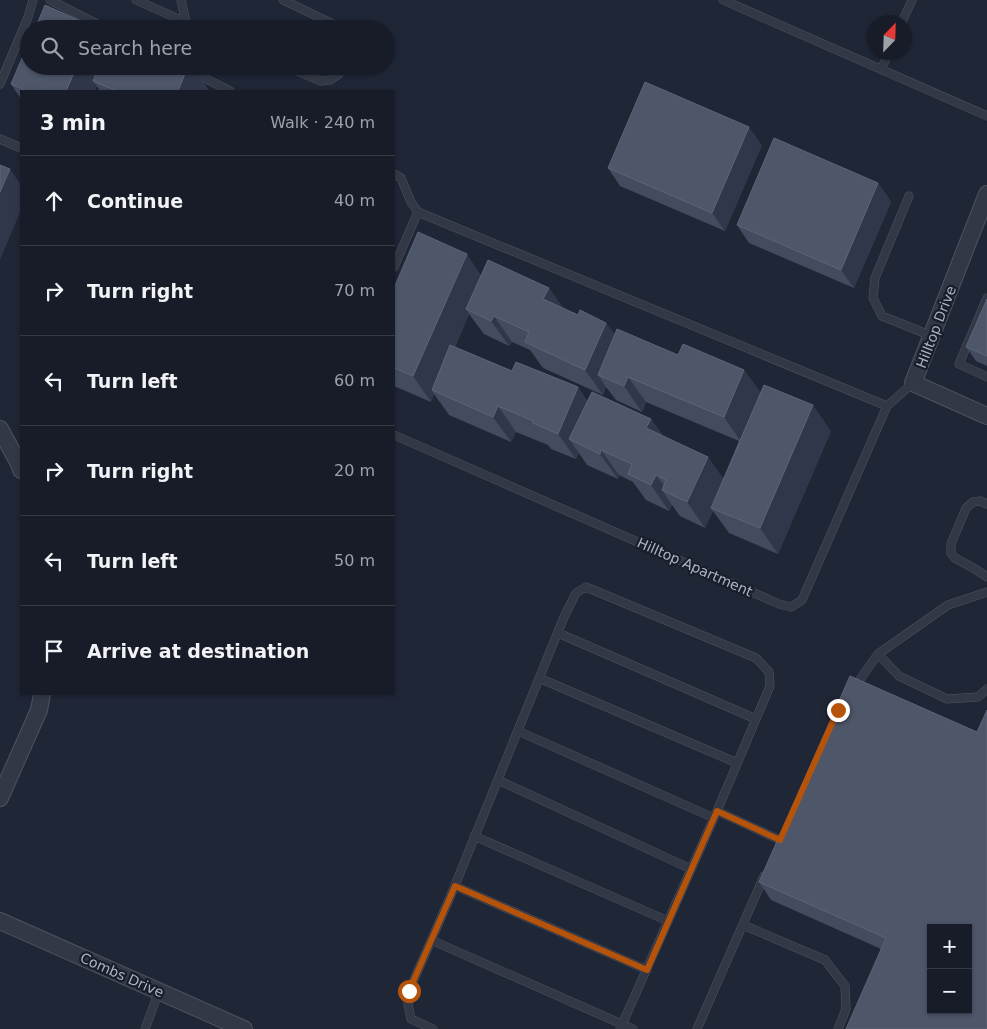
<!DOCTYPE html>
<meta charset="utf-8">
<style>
:root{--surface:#171c28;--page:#202530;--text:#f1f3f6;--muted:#9ea1a8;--line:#363a45}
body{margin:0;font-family:"DejaVu Sans",sans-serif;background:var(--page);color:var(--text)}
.controls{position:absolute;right:15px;bottom:15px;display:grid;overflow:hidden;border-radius:0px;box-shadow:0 1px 4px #0004}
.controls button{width:45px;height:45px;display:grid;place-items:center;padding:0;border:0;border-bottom:1px solid var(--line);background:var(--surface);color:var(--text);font:25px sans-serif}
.compass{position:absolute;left:867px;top:15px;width:45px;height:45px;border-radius:50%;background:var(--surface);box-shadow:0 1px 4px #0004;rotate:23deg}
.stop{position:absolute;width:15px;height:15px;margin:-11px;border:4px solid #b45309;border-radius:50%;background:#fff}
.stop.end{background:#b45309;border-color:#fff;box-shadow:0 1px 5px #0008}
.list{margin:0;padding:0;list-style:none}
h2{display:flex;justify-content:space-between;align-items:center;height:65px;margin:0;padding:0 20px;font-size:21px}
h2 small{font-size:16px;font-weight:400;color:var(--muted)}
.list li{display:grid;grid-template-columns:32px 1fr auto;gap:15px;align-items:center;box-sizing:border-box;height:90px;padding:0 20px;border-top:1px solid var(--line)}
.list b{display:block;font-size:19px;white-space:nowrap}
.list em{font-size:16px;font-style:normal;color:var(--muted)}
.icon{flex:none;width:28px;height:28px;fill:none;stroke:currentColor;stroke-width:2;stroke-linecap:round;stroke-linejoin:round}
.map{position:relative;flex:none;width:987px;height:1029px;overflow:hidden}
.search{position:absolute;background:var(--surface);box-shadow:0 1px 4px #0004;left:20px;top:20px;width:375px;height:55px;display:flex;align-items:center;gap:12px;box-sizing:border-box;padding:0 18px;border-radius:28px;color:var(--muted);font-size:19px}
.panel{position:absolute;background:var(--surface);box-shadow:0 1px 4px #0004;left:20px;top:90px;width:375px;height:605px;border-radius:0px}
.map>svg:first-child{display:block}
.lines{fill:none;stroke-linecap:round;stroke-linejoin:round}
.lane-casing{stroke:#4d5362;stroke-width:9}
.street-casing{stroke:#4d5362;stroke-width:18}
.lane{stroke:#333847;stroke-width:8}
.street{stroke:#333847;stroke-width:16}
.wall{fill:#434b5f;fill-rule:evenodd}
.shaded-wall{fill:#30374a}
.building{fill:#4e566a;stroke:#5d6578;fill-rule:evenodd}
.route{stroke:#b45309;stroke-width:6}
.labels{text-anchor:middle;stroke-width:4.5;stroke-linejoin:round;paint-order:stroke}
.street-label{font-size:14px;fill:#adb3c4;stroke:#191e2b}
</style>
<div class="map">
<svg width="987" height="1029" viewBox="0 0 987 1029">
<rect width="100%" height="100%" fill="#1f2636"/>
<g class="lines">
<g class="lane-casing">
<path id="lane" d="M50,0L107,29
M136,0L201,29
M181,0L186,22
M283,0L331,23L338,29
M723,0L987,116
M902,22L912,0
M181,66L230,91
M286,66L320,81L330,80L339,74L342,66
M881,70L889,52
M0,84L28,17L33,0
M0,139L21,148
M394,174L401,178L411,202L418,212
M909,196L875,278L873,298L882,316L932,336
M394,267L418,212L887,406L913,383
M987,298L959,364L987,377
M394,435L779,604L791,607L802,600L887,406
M987,504L980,501L973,502L966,508L951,544V553L955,558L975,569L987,577
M558,633L756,719
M878,654L899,676L947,699L978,697L987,689
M539,678L737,763
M854,688L878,654L948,605L987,592
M518,731L714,818
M498,780L691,869
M717,811L780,840
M474,836L668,921
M455,886L647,970
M743,925L825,960L845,986L846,1009L838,1029
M431,940L633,1029
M145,1029L159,991
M433,1029L411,1019L408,1004L409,991L451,895L564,617L576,593L586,587L756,658L769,672L770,686L756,719L717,811L620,1029
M697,1029L764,876"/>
</g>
<g class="street-casing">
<path id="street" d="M987,194L913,383L987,416
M0,429L19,464L21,470
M0,798L39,710L42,694
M0,921L244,1029"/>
</g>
<use href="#lane" class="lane"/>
<use href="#street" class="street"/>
</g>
<path class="wall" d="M29,66H191L208,89L207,91H100L97,86L95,91H21V99L11,84Z
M762,145L725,231L620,186L608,168Z
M878,183L891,202L854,288L749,243L737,225Z
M481,275L549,288L563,308L578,315L606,323L615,335L678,355L744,370L760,392L831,431L778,554L729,533L713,511L705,528L680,516L672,505L669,511L646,500L633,482L619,475L618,479L587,465L579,453L576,459L551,449L548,445L516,432L511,442L449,415L434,394L431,402L394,386V288ZM469,314L484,334L509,346L512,342L530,350L543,368L603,395L606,387L616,400L642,412L646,402L739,441L724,478L662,435L651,419L587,401L578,387L512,371L455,347Z
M987,299V366L976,361L966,347Z
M977,732L881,949L771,900L759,882Z"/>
<path class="shaded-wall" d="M77,66H106L93,81L97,86L95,91H66Z
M188,66H191L208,89L207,91H178Z
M749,127L762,145L725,231L712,213Z
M10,169L21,185V210L0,260V192Z
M878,183L891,202L854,288L841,270Z
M467,254L484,280L466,309L469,314L435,391L432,390L434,394L431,402L413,376Z
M549,288L567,313L543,299Z
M494,316L512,342L509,346L491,321Z
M606,323L624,348L598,375L606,387L603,395L585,370Z
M744,370L762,395L742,443L724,417Z
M628,377L646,402L642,412L624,386Z
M578,387L596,413L569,439L579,453L576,459L558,434Z
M813,405L831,431L778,554L760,528Z
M498,406L516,432L511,442L493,417Z
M651,419L669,444L646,428Z
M601,450L619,475L618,479L600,454Z
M708,457L726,482L711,508L713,511L705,528L687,502Z
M656,475L670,494L662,490L672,505L669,511L651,485Z"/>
<path class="building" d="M45,5L94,27L93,29H35Z
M29,42V66H77L66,91H27L11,84Z
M99,66H188L178,91H117L93,81Z
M645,82L749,127L712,213L608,168Z
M774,138L878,183L841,270L737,225Z
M0,165L10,169L0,192Z
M418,232L467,254L413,376L394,368V288Z
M488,260L549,288L543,299L578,315L580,310L606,323L585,370L525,342L529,332L494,316L491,321L466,309Z
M987,299V356L966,347Z
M617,329L678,355L683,344L744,370L724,417L628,377L624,386L598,375Z
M450,345L512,371L516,362L578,387L558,434L533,423V421L498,406L493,417L432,390Z
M764,385L813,405L760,528L711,508Z
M592,392L651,419L646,428L708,457L687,502L662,490L666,480L656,475L651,485L628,474L632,464L601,450L600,454L569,439Z
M850,676L977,732L987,710V1029H846L886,938L759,882ZM931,928H968V1010H931Z"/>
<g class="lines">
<path class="route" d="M409,991L455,886L647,970L717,811L780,840L838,710"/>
</g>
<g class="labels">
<g class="street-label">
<text transform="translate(936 327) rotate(-69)" y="5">Hilltop Drive</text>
<text transform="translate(695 567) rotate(24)" y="5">Hilltop Apartment</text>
<text transform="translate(122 975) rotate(24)" y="5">Combs Drive</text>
</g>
</g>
</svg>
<div class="controls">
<button>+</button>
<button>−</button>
</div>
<svg class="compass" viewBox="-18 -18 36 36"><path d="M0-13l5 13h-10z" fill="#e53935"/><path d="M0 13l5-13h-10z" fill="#9ea1a8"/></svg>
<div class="stop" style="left:409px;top:991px"></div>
<div class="stop end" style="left:838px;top:710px"></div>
<div class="search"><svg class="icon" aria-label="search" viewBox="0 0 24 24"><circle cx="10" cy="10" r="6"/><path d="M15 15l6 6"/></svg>Search here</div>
<section class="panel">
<h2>3 min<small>Walk · 240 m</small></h2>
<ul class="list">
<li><svg class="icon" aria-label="ahead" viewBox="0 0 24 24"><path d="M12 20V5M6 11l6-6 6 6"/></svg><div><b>Continue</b></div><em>40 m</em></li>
<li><svg class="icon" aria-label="right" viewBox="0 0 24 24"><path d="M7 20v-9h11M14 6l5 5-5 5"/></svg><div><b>Turn right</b></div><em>70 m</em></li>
<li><svg class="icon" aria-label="left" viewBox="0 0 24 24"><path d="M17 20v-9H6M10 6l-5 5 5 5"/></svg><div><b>Turn left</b></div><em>60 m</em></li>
<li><svg class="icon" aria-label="right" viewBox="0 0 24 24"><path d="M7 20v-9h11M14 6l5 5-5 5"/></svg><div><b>Turn right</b></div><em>20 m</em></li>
<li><svg class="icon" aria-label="left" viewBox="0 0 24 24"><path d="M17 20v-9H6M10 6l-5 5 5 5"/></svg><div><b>Turn left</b></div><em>50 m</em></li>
<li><svg class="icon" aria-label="arrive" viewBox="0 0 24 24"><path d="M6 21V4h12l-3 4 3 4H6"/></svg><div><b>Arrive at destination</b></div></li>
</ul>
</section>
</div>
